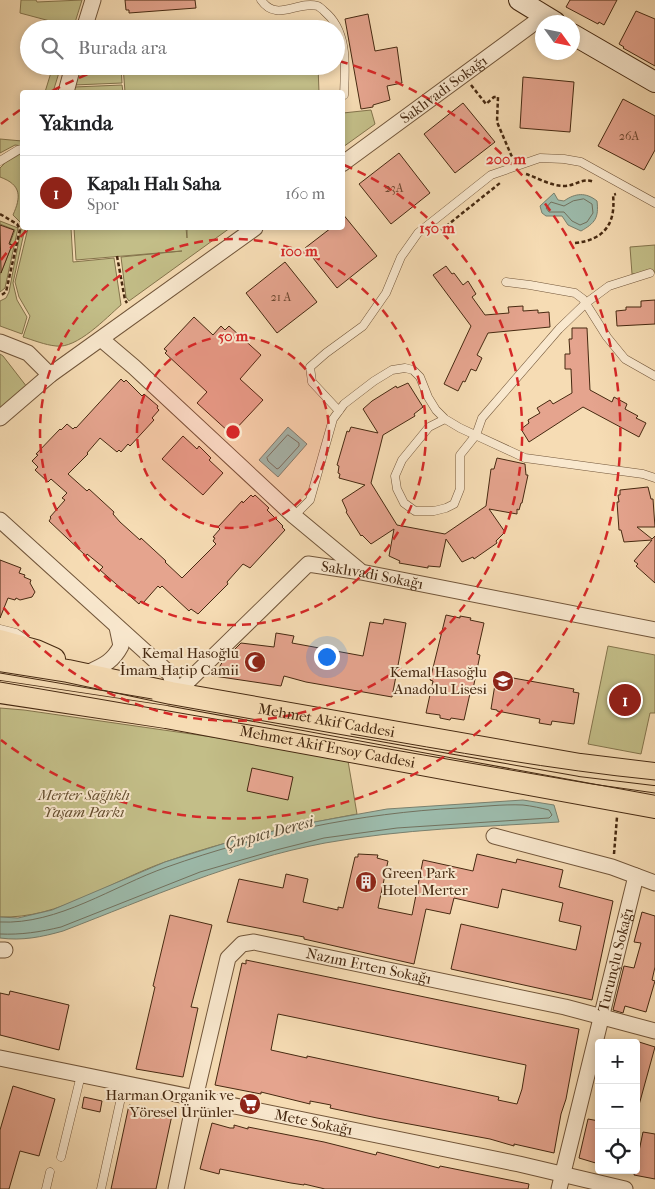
<!DOCTYPE html>
<html lang="tr">
<meta charset="utf-8">
<style>
:root{--surface:#fff;--page:#f2f2f2;--text:#202124;--muted:#757577;--line:#e0e0e0;--accent:#8f2418}
body{margin:0;font-family:"IM FELL French Canon",serif;background:var(--page);color:var(--text)}
.controls{position:absolute;right:15px;bottom:15px;display:grid;overflow:hidden;border-radius:5px;box-shadow:0 2px 8px #0003}
.controls button{width:45px;height:45px;display:grid;place-items:center;padding:0;border:0;border-bottom:1px solid var(--line);background:var(--surface);color:var(--text);font:25px sans-serif}
.compass{position:absolute;left:535px;top:15px;width:45px;height:45px;border-radius:50%;background:var(--surface);box-shadow:0 2px 8px #0003;rotate:123deg}
.you{position:absolute;left:326px;top:656px;width:18px;height:18px;margin:-12px;border:4px solid #fff;border-radius:50%;background:#1a73e8;box-shadow:0 0 0 8px #1a73e833}
.badge{display:grid;place-items:center;width:32px;height:32px;border-radius:50%;background:var(--accent);color:#fff;font-size:16px;font-weight:700}
.pin{position:absolute;translate:-50% -50%;border:2px solid #fff;box-shadow:0 1px 5px #0006}
.list{margin:0;padding:0;list-style:none}
h2{display:flex;justify-content:space-between;align-items:center;height:65px;margin:0;padding:0 20px;font-size:21px}
h2 small{font-size:16px;font-weight:400;color:var(--muted)}
.list li{display:grid;grid-template-columns:32px 1fr auto;gap:15px;align-items:center;box-sizing:border-box;height:75px;padding:0 20px;border-top:1px solid var(--line)}
.list b{display:block;font-size:19px;white-space:nowrap}
.list p{margin:0;font-size:16px;white-space:nowrap;color:var(--muted)}
.list em{font-size:16px;font-style:normal;color:var(--muted)}
.icon{flex:none;width:28px;height:28px;fill:none;stroke:currentColor;stroke-width:2;stroke-linecap:round;stroke-linejoin:round}
.map{position:relative;flex:none;width:655px;height:1189px;overflow:hidden}
.search{position:absolute;background:var(--surface);box-shadow:0 2px 8px #0003;left:20px;top:20px;width:325px;height:55px;display:flex;align-items:center;gap:12px;box-sizing:border-box;padding:0 18px;border-radius:28px;color:var(--muted);font-size:19px}
.panel{position:absolute;background:var(--surface);box-shadow:0 2px 8px #0003;left:20px;top:90px;width:325px;height:140px;border-radius:5px}
.map>svg:first-child{display:block}
.green{fill:#c3be88;stroke:#84744c}
.water{fill:#9dbcad;stroke:#7a816f}
.lines{fill:none;stroke-linecap:round;stroke-linejoin:round}
.shore{stroke:#72725f;stroke-width:1}
.building{fill:#e5a48e;stroke:#462911;fill-rule:evenodd}
.lane-casing{stroke:#72563a;stroke-width:9}
.street-casing{stroke:#72563a;stroke-width:17}
.secondary-casing{stroke:#462911;stroke-width:22}
.primary-casing{stroke:#462911;stroke-width:24}
.path{stroke:#462911;stroke-width:2.5;stroke-dasharray:4 2.5;stroke-linecap:butt}
.lane{stroke:#f9e8ce;stroke-width:8}
.street{stroke:#f9e8ce;stroke-width:15}
.secondary{stroke:#f9e8ce;stroke-width:20}
.primary{stroke:#f6dcb4;stroke-width:22}
.tram{stroke:#462911;stroke-width:1}
.ring{fill:none;stroke:#d62828;stroke-width:2.5;stroke-dasharray:9 6}
.labels{text-anchor:middle;stroke-width:4;stroke-linejoin:round;paint-order:stroke}
.number-label{font-size:12px;fill:#6e4830}
.street-label{font-size:15px;fill:#462911;stroke:#f9e8ce}
.poi-label{font-size:15px;fill:#462911;stroke:#f9e8ce;text-anchor:end}
.park-label{font-size:15px;font-style:italic;fill:#654e2f;stroke:#f9e8ce}
.water-label{font-size:16px;font-style:italic;fill:#5c4e38;stroke:#f9e8ce}
.centre{fill:#d62828;stroke:#f9e8ce;stroke-width:2.5}
.ring-label{font-size:15px;text-anchor:middle;font-weight:bold;fill:#d62828;stroke:#f9e8ce;stroke-width:4;stroke-linejoin:round;paint-order:stroke}
</style>
<div class="map">
<svg width="655" height="1189" viewBox="0 0 655 1189">
<rect width="100%" height="100%" fill="#f6dcb4"/>
<filter id="stains"><feTurbulence type="fractalNoise" baseFrequency=".004" numOctaves="4"/><feColorMatrix values="0 0 0 0 .2 0 0 0 0 .09 0 0 0 0 .02 0 0 0 .5 -.17"/></filter>
<radialGradient id="worn" r=".72"><stop offset=".6" stop-color="#630" stop-opacity="0"/><stop offset="1" stop-color="#630" stop-opacity=".3"/></radialGradient>
<path class="green" d="M21,0H36L37,2L82,0L73,29H64L65,25L20,13Z
M315,23L316,29H227Z
M53,66H61L53,92H45Z
M80,66H121L122,83L74,85Z
M123,66H318L319,92H125Z
M122,85L123,92H73L74,87Z
M371,110L375,124L343,147V113Z
M0,139L22,141V146L15,145L0,153Z
M22,153V224L13,215C21,197 22,185 0,177V168L5,163Z
M0,221L18,228L5,288L0,292V275L12,245L10,243L15,230L0,224Z
M22,224V228H25L13,283L17,300L27,317L22,334L0,326V301L6,298L9,292Z
M28,228H71L73,262L114,258L121,305C106,318 77,349 56,346C45,345 33,340 23,337L30,316L19,297L15,282Z
M74,228H186L187,238V228H230L129,301L126,297L121,257L182,251L76,260Z
M655,245V272L632,274L630,247Z
M0,354L3,356L27,387L0,408Z
M608,646L655,655V713H650L641,754L588,744Z
M0,708L24,710L247,742L348,761L357,814C292,826 227,840 165,862C111,881 59,919 0,917Z"/>
<path class="water" d="M554,193L558,200L564,201C575,193 586,192 597,201C599,218 595,223 581,231L568,225L562,216H546L542,213L540,206Z
M288,427L307,444L278,477L259,460Z
M523,800L554,805L559,822C481,827 402,829 325,843C234,860 149,898 63,931C42,937 22,941 0,938V917L18,918L52,910L165,862L232,841L303,824L387,809Z"/>
<g class="lines">
<path class="shore" d="M584,199L592,204L593,213L587,222L580,225L572,221L564,212H549L546,208L551,202L564,206L573,201Z
M288,435L299,443V446L279,468L277,469L268,461L267,458Z
M0,922C58,925 113,886 167,867C260,834 360,813 459,808C480,807 502,804 523,805C532,806 541,808 549,810L552,815L549,818L397,828L324,838L276,850L200,872L61,927C40,932 21,935 0,934"/>
</g>
<path class="building" d="M125,0H195L196,8L129,13V10H126Z
M570,0H617L604,25L599,22L598,24L566,7Z
M636,11L655,19V66L623,48L624,47L619,44Z
M368,14L375,51L397,47L402,83L387,86L390,100L373,105V107L361,109L345,19Z
M523,77L574,82L570,132L520,128Z
M623,99L655,116V150L644,170L598,146Z
M463,103L495,142L455,173L424,134Z
M399,153L430,193L391,224L359,184Z
M342,213L377,256L337,288L305,248L331,228H342Z
M0,225L14,230L9,244L12,245L1,273Z
M285,262L317,302L277,333L246,293Z
M446,266L452,274L454,273L463,285L468,281L476,294L472,297L485,315L509,313L508,307L523,306V311L538,310V313L549,312L550,327L488,333L477,355L482,358L476,371L471,369L465,382L463,381L458,391L444,384L471,326L433,275Z
M655,300V324L617,326L616,311L626,310V307H641V301Z
M194,317L213,335L221,326L225,330L229,326L261,355L240,379L263,400L233,432L231,430L229,432L197,403L207,392L165,353L167,351L164,349Z
M572,328H587L590,390L612,402L614,397L627,404L625,409L638,416L636,418L646,423L639,437L583,407L529,442L521,429L529,423L528,420L540,413L537,408L550,400L553,404L572,393L571,369H565V354H570L569,339H572Z
M121,379L124,382L126,380L142,396L144,394L158,406L157,408L159,410L152,418L154,420L130,446L128,444L121,452L119,450L117,452L100,438L87,453L88,454L68,474L87,491L89,489L114,512L113,514L120,522L140,540L141,538L166,561L165,562L182,578L216,544L213,541L215,538L213,537L220,529L218,527L242,501L243,503L251,495L253,497L255,495L269,508L267,510L283,526L282,527L285,530L250,568L243,564L227,582L228,584L198,614L191,609L189,611L162,586L160,588L158,586L143,603L141,601L139,604L100,570L103,567L87,554L86,556L49,521L51,518L50,517L65,500L62,498L67,493L51,479L48,482L35,470L38,467L32,461L38,455L36,454L60,429L61,430L67,424L73,429L75,427L76,428Z
M408,383L423,407L414,414L415,416L383,435L371,483L397,525L445,534L486,506L491,469H494L497,458L525,464L526,475H528L522,503H521L519,510L517,509V514L489,509L505,532L496,541L497,543L474,559L473,557L462,562L446,539L440,567L428,566V568L399,563L400,561L389,556L394,529L371,544L362,535L361,536L346,512L347,511L342,500L365,485L339,478L340,474L338,473L339,466L337,465L347,431L349,432L351,427L378,433L363,409L372,401L396,386L397,388Z
M183,436L197,449L199,446L211,458L209,460L223,473L203,495L162,459Z
M648,487L651,499H653L655,527H637L652,539L655,536V583L636,566L638,564L634,561L652,540L624,542L621,530H619L617,502H619L618,495H620V490Z
M0,560L21,568L19,573L25,575L24,577L31,580L30,583L35,592L32,597L20,600L16,598L15,600L8,598L0,618Z
M446,615L460,618V616L471,618L470,620L484,623L477,654L480,655L473,689H471L464,720L451,718L450,720L440,718V715L426,713L433,681L430,680Z
M384,619L406,623L392,697L306,682L284,676L281,686L214,676L223,661L241,643L274,647L276,633L294,636L292,643L363,656L370,622L383,624Z
M502,676L574,689L573,692L579,693L574,724L552,721L551,725L539,723L540,719L497,711V710L491,709L496,678H502Z
M252,768L293,777L288,800L247,791Z
M358,854L378,855L377,858L388,861L378,908L412,915L423,860L473,871L477,854L516,863L517,859L563,870L559,887L613,901L592,1000L451,969L461,924L576,950L581,926L559,921L563,903L502,889L498,908L454,898L450,914L426,909L414,964L304,939V937L227,922L239,879L283,888L286,874L308,879L303,902L338,910V907L343,908L355,857H358Z
M642,912L655,916V967L652,980L655,981L646,1012L625,1006L623,1013L613,1010L624,966L634,968L641,943L634,942Z
M170,915L212,925L191,1007L198,1008L183,1077L136,1069L155,987L153,986Z
M246,960L579,1029L566,1099L561,1114L554,1153L514,1144V1146L490,1139L377,1118L330,1108L331,1105L310,1101V1104L261,1092V1094L215,1085L242,963L246,964ZM278,1014L526,1065L522,1089L517,1104L498,1100L499,1097L307,1056V1058L271,1050Z
M10,991L69,1005L59,1050L0,1035V993L9,995Z
M636,1041L655,1047L639,1105H636Z
M13,1086L55,1099L39,1156L20,1151L9,1189H0V1130Z
M84,1097L102,1101L100,1112L82,1108Z
M129,1105L172,1115L156,1189H111Z
M588,1119L599,1121V1164L579,1158Z
M212,1123L230,1128H234V1125L248,1129V1127L324,1142L376,1155L377,1152L439,1168L440,1166L529,1184L528,1189H325L304,1184V1185L291,1183L220,1169L219,1174L200,1169Z
M643,1132L655,1134V1179L634,1175Z"/>
<g class="lines">
<g class="lane-casing">
<path id="lane" d="M261,0C277,23 297,0 318,6C319,7 324,10 324,11C349,31 345,67 344,95
M0,161L18,150L22,149
M506,282L530,285L575,293L583,299L607,337L625,359L655,376
M339,411L312,382L310,367L326,353L363,326L386,293L401,257L418,233L491,175L540,158L564,159L581,162L655,203
M445,419L429,427L402,460L395,476L397,489L404,503L415,511H434L446,508L454,504L460,489V455L476,435L482,418L559,329L586,303L609,286L650,273
M294,516L310,500L333,419L344,404L374,381L392,370L405,368L413,370L420,377L428,397L436,410L445,419L460,428L525,458L643,474L655,478
M0,629L16,633L26,640
M61,1157L81,1075
M46,1189L50,1172
M101,1189L124,1084"/>
</g>
<g class="street-casing">
<g id="street">
<path d="M84,29L93,0"/>
<path d="M66,92L73,66"/>
<path id="s1" d="M342,164L545,15"/>
<path d="M101,339L134,367L294,516L359,570"/>
<path d="M0,342L28,353L50,375"/>
<path d="M0,418L50,375L255,228"/>
<path id="s2" d="M0,520L170,674L176,693L308,564L361,572L655,630"/>
<path d="M85,674C102,666 112,663 121,646L117,627"/>
<path d="M494,836L612,867L655,883"/>
<path d="M0,950H5"/>
<path id="s3" d="M0,1058L519,1164L625,1189"/>
<path id="s4" d="M176,1189L195,1098L228,958L242,944L254,942L565,1007L655,1031"/>
<path id="s5" d="M559,1189L636,876"/>
</g>
</g>
<g class="secondary-casing">
<path id="secondary" d="M519,0L555,22
M572,34L655,82"/>
</g>
<g class="primary-casing">
<g id="primary">
<path d="M0,641L36,651L54,659"/>
<path id="s6" d="M0,660L68,671L171,693L580,765L655,774"/>
<path id="s7" d="M0,692L166,717L655,807"/>
</g>
</g>
<path class="path" d="M471,85L486,104L494,97H498L497,122L512,157
M526,174C538,178 551,186 564,186C576,186 582,177 594,182
M0,214L17,224L20,229L6,292L0,296
M435,233L440,231L500,183
M575,243C604,240 616,224 613,195L616,194
M117,256L125,300L127,303
M614,854L617,817"/>
<use href="#lane" class="lane"/>
<use href="#street" class="street"/>
<use href="#secondary" class="secondary"/>
<use href="#primary" class="primary"/>
<path class="tram" d="M0,673L152,699
M0,682L592,784L655,793
M351,734C452,751 553,770 655,780"/>
</g>
<circle cx="233" cy="432" r="96" fill="#d62828" fill-opacity=".12"/>
<g class="ring">
<circle cx="233" cy="432" r="96"/>
<circle cx="233" cy="432" r="193"/>
<path d="M1 260A289 289 0 0 1 29 228M344 165A289 289 0 1 1 1 604"/>
<path d="M1 124A386 386 0 0 1 20 110M52 91A386 386 0 0 1 107 67M339 61A386 386 0 1 1 1 740"/>
</g>
<defs>
<g id="mosque-disc" transform="scale(1.125)"><circle r="9.5" fill="#8f2418" stroke="#f9e8ce"/><path d="M3.5-4.9A6 6 0 1 0 3.5 4.9A5 5 0 1 1 3.5-4.9Z" fill="#fff"/></g>
<g id="school-disc" transform="scale(1.125)"><circle r="9.5" fill="#8f2418" stroke="#f9e8ce"/><path d="M0-5L7-2L0 1L-7-2ZM-4 1L0 2.5L4 1V4Q0 6-4 4Z" fill="#fff"/></g>
<g id="building-disc" transform="scale(1.125)"><circle r="9.5" fill="#8f2418" stroke="#f9e8ce"/><path d="M-4-6H4V6H1V3H-1V6H-4ZM-2.5-4.3h1.7v1.8h-1.7ZM.8-4.3h1.7v1.8H.8ZM-2.5-1h1.7V.8h-1.7ZM.8-1h1.7V.8H.8Z" fill="#fff"/></g>
<g id="supermarket-disc" transform="scale(1.125)"><circle r="9.5" fill="#8f2418" stroke="#f9e8ce"/><path d="M-6-5.5h2.5l.6 2H6L4.5 2H-2.5L-4.4-4H-6ZM-1.5 3.2a1.3 1.3 0 1 0 .1 0ZM3 3.2a1.3 1.3 0 1 0 .1 0Z" fill="#fff"/></g>
</defs>
<g fill-rule="evenodd">
<use href="#mosque-disc" x="255" y="662"/>
<use href="#school-disc" x="503" y="681"/>
<use href="#building-disc" x="366" y="882"/>
<use href="#supermarket-disc" x="250" y="1104"/>
</g>
<g class="labels">
<g class="number-label">
<text x="629" y="140">26A</text>
<text x="394" y="192">23A</text>
<text x="281" y="301">21 A</text>
</g>
<g class="street-label">
<text dy="5" stroke="none"><textPath href="#s1" startOffset="126">Saklıvadi Sokağı</textPath></text>
<text dy="5" stroke="none"><textPath href="#s2" startOffset="499">Saklıvadi Sokağı</textPath></text>
<text dy="5" stroke="none"><textPath href="#s6" startOffset="332">Mehmet Akif Caddesi</textPath></text>
<text dy="5" stroke="none"><textPath href="#s7" startOffset="332">Mehmet Akif Ersoy Caddesi</textPath></text>
<text dy="5" stroke="none"><textPath href="#s5" startOffset="236">Turunçlu Sokağı</textPath></text>
<text dy="5" stroke="none"><textPath href="#s4" startOffset="386">Nazım Erten Sokağı</textPath></text>
<text dy="5" stroke="none"><textPath href="#s3" startOffset="320">Mete Sokağı</textPath></text>
</g>
<g class="poi-label">
<text x="239" y="658">Kemal Hasoğlu<tspan x="239" dy="17">İmam Hatip Camii</tspan></text>
<text x="487" y="677">Kemal Hasoğlu<tspan x="487" dy="17">Anadolu Lisesi</tspan></text>
<text x="382" y="878" text-anchor="start">Green Park<tspan x="382" dy="17">Hotel Merter</tspan></text>
<text x="234" y="1100">Harman Organik ve<tspan x="234" dy="17">Yöresel Ürünler</tspan></text>
</g>
<g class="park-label">
<text x="84" y="800">Merter Sağlıklı<tspan x="84" dy="17">Yaşam Parkı</tspan></text>
</g>
<g class="water-label">
<text transform="translate(269 832) rotate(-15)" y="6">Çırpıcı Deresi</text>
</g>
</g>
<circle cx="233" cy="432" r="8" class="centre"/>
<g class="ring-label">
<text x="506" y="164">200 m</text>
<text x="437" y="233">150 m</text>
<text x="299" y="256">100 m</text>
<text x="233" y="341">50 m</text>
</g>
<rect width="100%" height="100%" filter="url(#stains)"/>
<rect width="100%" height="100%" fill="url(#worn)"/>
</svg>
<div class="controls">
<button>+</button>
<button>−</button>
<button><svg class="icon" aria-label="locate" viewBox="0 0 24 24"><circle cx="12" cy="12" r="6"/><path d="M12 2v4M12 18v4M2 12h4M18 12h4"/></svg></button>
</div>
<svg class="compass" viewBox="-18 -18 36 36"><path d="M0-13l5 13h-10z" fill="#e53935"/><path d="M0 13l5-13h-10z" fill="#757577"/></svg>
<div class="you"></div>
<div class="pin badge" style="left:625px;top:700px">1</div>
<div class="search"><svg class="icon" aria-label="search" viewBox="0 0 24 24"><circle cx="10" cy="10" r="6"/><path d="M15 15l6 6"/></svg>Burada ara</div>
<section class="panel">
<h2>Yakında<small></small></h2>
<ul class="list">
<li><span class="badge">1</span><div><b>Kapalı Halı Saha</b><p>Spor</p></div><em>160 m</em></li>
</ul>
</section>
</div>
